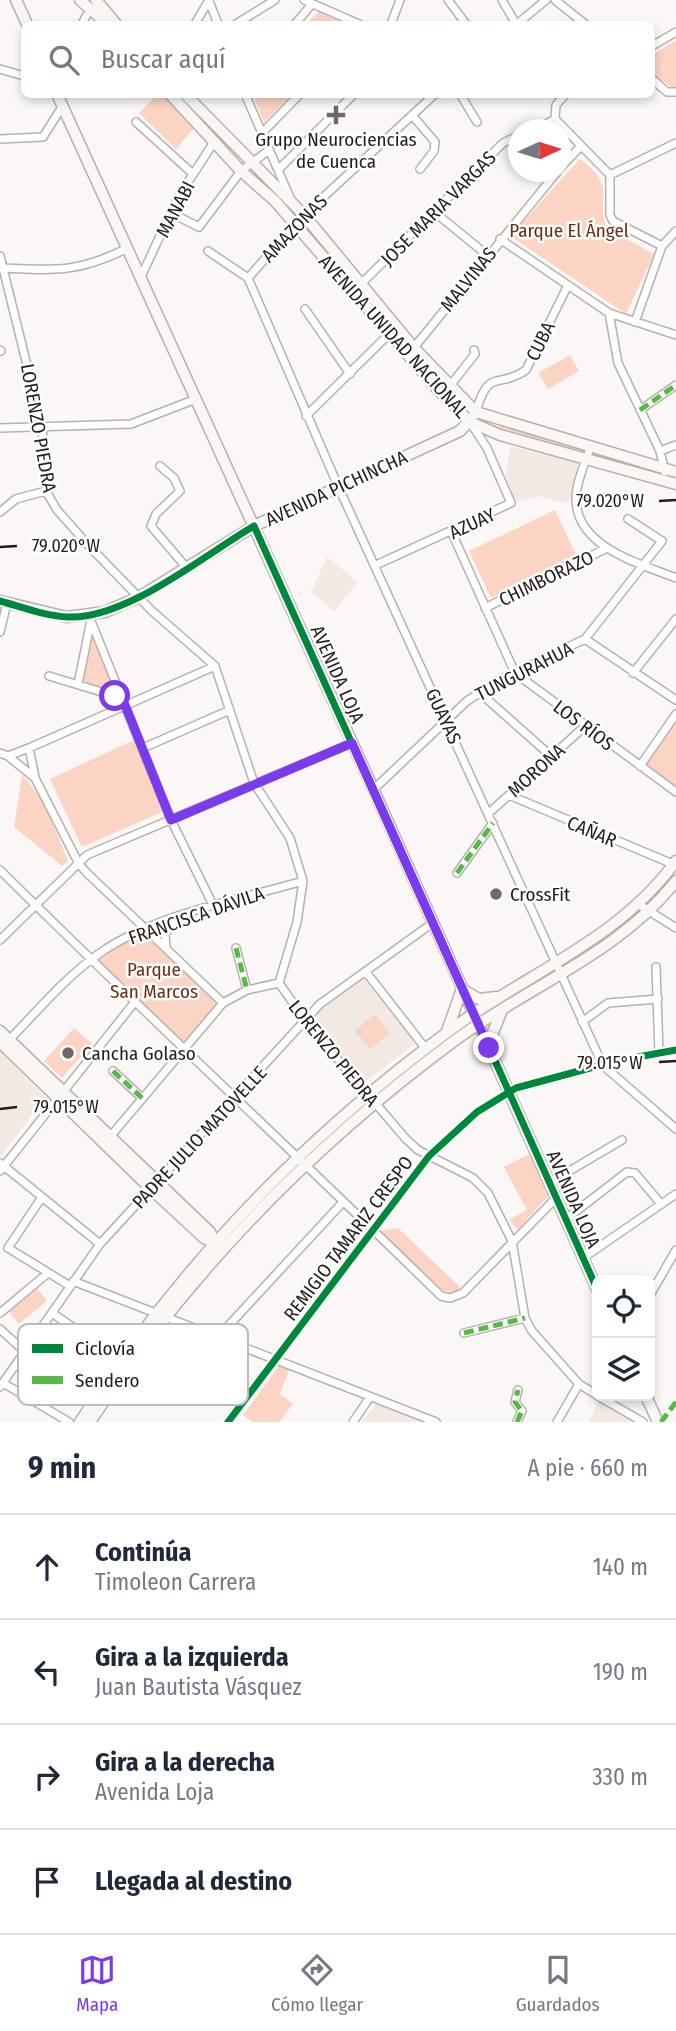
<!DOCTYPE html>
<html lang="es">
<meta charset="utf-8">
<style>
:root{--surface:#fff;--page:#f6f6f7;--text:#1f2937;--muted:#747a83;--line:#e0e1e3;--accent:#7c3aed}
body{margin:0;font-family:"Fira Sans Condensed",sans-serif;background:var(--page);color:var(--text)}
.controls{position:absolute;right:21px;bottom:21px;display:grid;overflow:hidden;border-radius:10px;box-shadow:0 4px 10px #0003}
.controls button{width:63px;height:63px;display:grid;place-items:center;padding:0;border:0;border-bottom:2px solid var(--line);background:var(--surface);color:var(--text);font:35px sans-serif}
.compass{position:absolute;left:508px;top:119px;width:63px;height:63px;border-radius:50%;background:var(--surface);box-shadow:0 4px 10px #0003;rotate:86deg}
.stop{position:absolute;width:21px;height:21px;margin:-16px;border:5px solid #7c3aed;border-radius:50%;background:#fff}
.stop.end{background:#7c3aed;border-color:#fff;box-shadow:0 2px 7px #0008}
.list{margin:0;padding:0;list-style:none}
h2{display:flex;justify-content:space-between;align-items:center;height:91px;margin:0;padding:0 28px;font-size:30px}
h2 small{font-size:23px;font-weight:400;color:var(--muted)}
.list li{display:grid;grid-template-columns:46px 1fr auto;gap:21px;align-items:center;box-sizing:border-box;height:105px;padding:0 28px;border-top:2px solid var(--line)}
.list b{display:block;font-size:26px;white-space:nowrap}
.list p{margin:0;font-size:23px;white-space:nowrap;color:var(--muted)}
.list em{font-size:23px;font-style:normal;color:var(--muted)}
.icon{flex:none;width:38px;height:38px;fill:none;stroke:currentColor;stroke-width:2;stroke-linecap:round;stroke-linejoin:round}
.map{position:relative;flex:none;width:676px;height:1422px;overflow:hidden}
.search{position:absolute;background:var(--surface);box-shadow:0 4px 10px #0003;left:21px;right:21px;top:21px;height:77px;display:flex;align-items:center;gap:18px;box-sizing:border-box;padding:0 24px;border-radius:10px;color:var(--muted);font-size:26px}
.sheet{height:511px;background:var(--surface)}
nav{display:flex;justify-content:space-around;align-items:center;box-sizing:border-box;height:98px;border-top:2px solid var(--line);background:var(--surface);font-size:19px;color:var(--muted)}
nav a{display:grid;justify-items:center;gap:4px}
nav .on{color:var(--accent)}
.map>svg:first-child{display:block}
.built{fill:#f2e8e4}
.green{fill:#fcd4c3}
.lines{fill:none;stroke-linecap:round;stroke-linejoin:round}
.street-casing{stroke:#b6b1ae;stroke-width:10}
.secondary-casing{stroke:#b6b1ae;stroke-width:13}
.street{stroke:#fefefe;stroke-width:7}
.secondary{stroke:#f9f6f4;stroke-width:10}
.quiet{stroke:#58b947;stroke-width:5;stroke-dasharray:10 5;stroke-linecap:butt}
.cycleway-casing{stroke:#fff;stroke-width:11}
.cycleway{stroke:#00873e;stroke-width:7}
.route{stroke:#7c3aed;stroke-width:9}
.ticks{fill:none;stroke:#261c18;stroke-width:2.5}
.poi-dot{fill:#706966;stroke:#fff;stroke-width:2.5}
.labels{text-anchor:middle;stroke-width:5;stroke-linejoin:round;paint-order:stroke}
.poi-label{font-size:19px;fill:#261c18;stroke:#fff;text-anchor:start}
.street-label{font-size:19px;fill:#261c18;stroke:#fff}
.park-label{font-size:19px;fill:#692f13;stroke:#fff}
.key{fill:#fff;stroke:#bebbba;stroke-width:2}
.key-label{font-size:19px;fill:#261c18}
.ticks-label{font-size:18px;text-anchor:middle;fill:#261c18;stroke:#fff;stroke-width:5;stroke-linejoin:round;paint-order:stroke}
</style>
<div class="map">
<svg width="676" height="1422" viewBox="0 0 676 1422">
<rect width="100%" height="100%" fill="#faf7f6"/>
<path class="built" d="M510,446L578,463L568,504L538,496L516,502L506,477Z
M327,557L358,582L334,611L311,592Z
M364,978L416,1043L366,1081L319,1028L318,1012Z
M0,1050L45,1097L2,1155H0Z
M599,1401L636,1422H589Z
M378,1403L425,1422H361Z"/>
<path class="green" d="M319,11L345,24H306Z
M676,40V90L652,74V55Z
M158,94L163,95L194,128L176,149L139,113Z
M253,95H292L264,122Z
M580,159C618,188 596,195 606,228L654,254L626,314L510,236Z
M570,355L579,371L548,389L538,373Z
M494,425L510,429L512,426L665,470L662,479L493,432Z
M555,510L577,557L491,598L469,551Z
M92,628L115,693L81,680Z
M676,723V786L646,765Z
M134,740L162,812L82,847L50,779Z
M22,775L43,800L68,861L62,866L14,827Z
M141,934L148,936L219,1003L183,1048L95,961Z
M375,1014L390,1033L370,1050L355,1031Z
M74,1028L92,1044L62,1078L44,1061Z
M531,1153L549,1195L518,1230L509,1220L527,1210L504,1167Z
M398,1228L460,1287L457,1292L442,1291L380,1231Z
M36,1287L47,1301L19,1324L7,1309Z
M279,1366L289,1370L280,1394L293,1404L279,1422H252L243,1415Z"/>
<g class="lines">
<g class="street-casing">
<path id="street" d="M304,0L359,24
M448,0L466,24
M502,0L516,24
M555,0L585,24
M209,1L218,24
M82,24L86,16
M195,24L209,0
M236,24L275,0
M295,24L312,4
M391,24L400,0
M517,24L546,0
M652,46L676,32
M0,69L24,76
M652,79L667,92H676
M245,94L291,200
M460,94L477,122
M566,94L556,105L555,119L610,175V215L613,221L662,246
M412,115L435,142L434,151L420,169
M136,122L193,174
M535,130L555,119
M261,134L300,94
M0,139L43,137L62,107
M560,168L580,147
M278,170L354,94
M610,175L676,143
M432,210L487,255
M171,213L199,227L241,171L269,150
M500,239L609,313L676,335
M208,251L248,278
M0,256L42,426L46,491L57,510L89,546L152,611L215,666L254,783L290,838L303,881L297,922L279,983L310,1027L406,1139L418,1150L473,1178L488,1193L512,1241L525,1318L532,1331L579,1384L597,1395
M3,268C56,271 80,272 128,248
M141,277L177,199L214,142
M248,278L338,486L599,1057L606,1068L676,1129
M248,278L304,215L435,94
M358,287L503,143L518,136
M305,309L350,374
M609,313L618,363L660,451L665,472
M635,322L662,246L676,231
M0,350L1,351
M412,350L557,172
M449,387L475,354L474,350
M640,410L676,385
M476,412C489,366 498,390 526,370L568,285
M306,416L389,334
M0,428L131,424L196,399
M590,448C585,463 577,480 576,496C574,547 639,563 676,578
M660,451L676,445
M160,466L174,478L180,491L156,514L151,526L186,567
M0,512L16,499L46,491
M452,533L515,673L676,792
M376,565L511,503L487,448L470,422
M485,608L607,548
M89,616L171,820L214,907
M0,632L7,603
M585,639L676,700
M633,673L676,619
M49,676L115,696L125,705
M78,684L91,620
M479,692L551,756
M29,748L35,777
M143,748L230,710
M0,753L8,756L29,748L215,666
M8,756L35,778L79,864L87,873L223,1003
M640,766L676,714
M373,790L467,701L499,680L585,639L662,541L628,519
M509,795L675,865
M489,813L584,727
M0,870C145,1014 295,1153 441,1296L450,1298L463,1293L556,1198
M457,873L493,823
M638,904L676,928
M0,940L87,855L352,743
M166,948L165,934L175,919
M236,948L247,990
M656,967L659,1053
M366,972L426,1049
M582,1022L608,1003L658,999
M6,1043C36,1013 65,977 100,953C156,914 238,900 303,881
M113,1071L142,1098
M109,1138L223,1003L247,990L279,983
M0,1163L100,1244
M0,1171L134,1003
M549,1183L622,1140
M42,1197L8,1248L70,1286
M566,1219L627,1172L635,1173L661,1204
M583,1258L676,1194
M73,1281L436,1422
M650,1295L676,1250
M0,1313L48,1273
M52,1313L125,1363
M0,1329L24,1351
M464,1333L525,1318
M218,1337L343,1202
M3,1383L69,1422
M0,1387L100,1244L320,1004L434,922
M598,1396L643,1422
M228,1422L429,1156L477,1112L516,1088L616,1061L676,1050
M353,1422L370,1397
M517,1422L522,1411L515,1402L518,1390
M557,1422L579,1384"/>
</g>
<g class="secondary-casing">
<path id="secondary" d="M16,0L27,24
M80,0L107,24
M96,0L116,24
M57,94L370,782L597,1289
M170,94L241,171L275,201L439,391L470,422L500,435L676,484
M185,94L304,215L414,348L476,412L676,472
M0,601L67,617L105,612L139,597L254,526L460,431L472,418
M462,989L479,999L496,997
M0,1031L210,1232L214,1242
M447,1031L462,989
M0,1042L150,1188L204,1238L216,1244
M488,1045L502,1010
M646,1396L658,1422
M80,1422C177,1269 303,1139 449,1031C525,974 618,941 676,861
M90,1422C187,1274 312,1146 454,1041C528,986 617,955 676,881"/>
</g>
<use href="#street" class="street"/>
<use href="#secondary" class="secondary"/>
<path class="quiet" d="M640,410L676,385
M457,873L493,823
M236,948L247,990
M113,1071L142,1098
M464,1333L525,1318
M517,1422L522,1411L515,1402L518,1390
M661,1422L676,1402"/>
<g class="cycleway-casing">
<path id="cycleway" d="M0,601C22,607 45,616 68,617C126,620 204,555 254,526L462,988
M488,1045L597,1289
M228,1422L429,1156L477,1112L516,1088L616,1061L676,1050"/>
</g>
<use href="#cycleway" class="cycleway"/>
</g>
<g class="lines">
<path class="route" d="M115,696L125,705L171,820L352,743L489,1048"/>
</g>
<path class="ticks" d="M659,501L676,500M0,547L17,546M659,1062L676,1061M0,1109L17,1107"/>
<g class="poi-dot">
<path d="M332.5 104.5h7v7h7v7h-7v7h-7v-7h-7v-7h7z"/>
<circle cx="496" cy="894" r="7"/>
<circle cx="68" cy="1053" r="7"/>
</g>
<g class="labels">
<g class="poi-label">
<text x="336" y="146" text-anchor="middle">Grupo Neurociencias<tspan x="336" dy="22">de Cuenca</tspan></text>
<text x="510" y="901">CrossFit</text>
<text x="82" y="1060">Cancha Golaso</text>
</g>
<g class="street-label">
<text transform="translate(438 208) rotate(-45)" y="7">JOSE MARIA VARGAS</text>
<text transform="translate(175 209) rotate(-62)" y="7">MANABI</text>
<text transform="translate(294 228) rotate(-46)" y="7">AMAZONAS</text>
<text transform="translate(468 279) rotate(-51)" y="7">MALVINAS</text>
<text transform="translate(394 336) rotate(48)" y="7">AVENIDA UNIDAD NACIONAL</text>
<text transform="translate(540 341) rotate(-64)" y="7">CUBA</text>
<text transform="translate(39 428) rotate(80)" y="7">LORENZO PIEDRA</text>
<text transform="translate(336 488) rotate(-25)" y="7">AVENIDA PICHINCHA</text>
<text transform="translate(472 523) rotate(-25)" y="7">AZUAY</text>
<text transform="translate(546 578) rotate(-26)" y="7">CHIMBORAZO</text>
<text transform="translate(524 671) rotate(-27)" y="7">TUNGURAHUA</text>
<text transform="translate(338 674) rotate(66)" y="7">AVENIDA LOJA</text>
<text transform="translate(444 716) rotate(65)" y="7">GUAYAS</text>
<text transform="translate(584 725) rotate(37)" y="7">LOS RÍOS</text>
<text transform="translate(536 770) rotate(-42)" y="7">MORONA</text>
<text transform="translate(592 831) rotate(23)" y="7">CAÑAR</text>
<text transform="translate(196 915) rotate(-19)" y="7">FRANCISCA DÁVILA</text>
<text transform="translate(334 1053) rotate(51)" y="7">LORENZO PIEDRA</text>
<text transform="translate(199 1137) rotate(-47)" y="7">PADRE JULIO MATOVELLE</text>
<text transform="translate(574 1199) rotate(66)" y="7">AVENIDA LOJA</text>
<text transform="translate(348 1238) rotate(-53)" y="7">REMIGIO TAMARIZ CRESPO</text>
</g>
<g class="park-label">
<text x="569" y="237">Parque El Ángel</text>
<text x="154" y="976">Parque<tspan x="154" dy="22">San Marcos</tspan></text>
</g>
</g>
<rect x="18" y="1324" width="230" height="81" rx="10" class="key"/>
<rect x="32" y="1344" width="31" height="9" fill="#00873e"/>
<rect x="32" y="1376" width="31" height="8" fill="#58b947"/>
<g class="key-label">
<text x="75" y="1355">Ciclovía</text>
<text x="75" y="1387">Sendero</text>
</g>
<g class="ticks-label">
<text x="610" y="507">79.020°W</text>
<text x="66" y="552">79.020°W</text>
<text x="610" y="1069">79.015°W</text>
<text x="66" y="1113">79.015°W</text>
</g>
</svg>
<div class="controls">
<button><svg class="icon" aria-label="locate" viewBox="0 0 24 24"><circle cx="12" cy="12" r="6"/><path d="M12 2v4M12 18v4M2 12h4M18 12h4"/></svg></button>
<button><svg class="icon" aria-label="layers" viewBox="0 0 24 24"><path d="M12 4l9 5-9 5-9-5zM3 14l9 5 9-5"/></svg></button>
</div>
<svg class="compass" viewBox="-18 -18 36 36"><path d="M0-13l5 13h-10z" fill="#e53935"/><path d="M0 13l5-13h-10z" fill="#747a83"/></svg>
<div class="stop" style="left:115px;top:696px"></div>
<div class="stop end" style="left:489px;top:1048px"></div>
<div class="search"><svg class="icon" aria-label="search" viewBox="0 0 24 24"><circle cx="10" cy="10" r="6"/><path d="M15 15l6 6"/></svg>Buscar aquí</div>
</div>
<section class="sheet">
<h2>9 min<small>A pie · 660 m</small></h2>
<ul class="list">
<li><svg class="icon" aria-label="ahead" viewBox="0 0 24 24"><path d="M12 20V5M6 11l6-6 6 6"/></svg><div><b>Continúa</b><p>Timoleon Carrera</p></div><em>140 m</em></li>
<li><svg class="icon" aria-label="left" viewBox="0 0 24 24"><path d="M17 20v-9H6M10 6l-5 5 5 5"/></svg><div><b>Gira a la izquierda</b><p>Juan Bautista Vásquez</p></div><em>190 m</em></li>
<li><svg class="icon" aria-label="right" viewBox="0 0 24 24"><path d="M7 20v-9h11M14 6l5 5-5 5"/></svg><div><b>Gira a la derecha</b><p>Avenida Loja</p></div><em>330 m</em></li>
<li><svg class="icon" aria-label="arrive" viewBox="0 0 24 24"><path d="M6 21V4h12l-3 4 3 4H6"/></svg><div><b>Llegada al destino</b></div></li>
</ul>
</section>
<nav>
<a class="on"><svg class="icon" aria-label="map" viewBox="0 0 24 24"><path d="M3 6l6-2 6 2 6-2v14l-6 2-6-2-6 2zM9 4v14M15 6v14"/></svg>Mapa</a>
<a><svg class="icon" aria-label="directions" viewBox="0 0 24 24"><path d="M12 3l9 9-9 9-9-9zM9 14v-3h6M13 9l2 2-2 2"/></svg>Cómo llegar</a>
<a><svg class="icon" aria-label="saved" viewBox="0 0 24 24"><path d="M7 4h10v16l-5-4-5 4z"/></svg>Guardados</a>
</nav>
